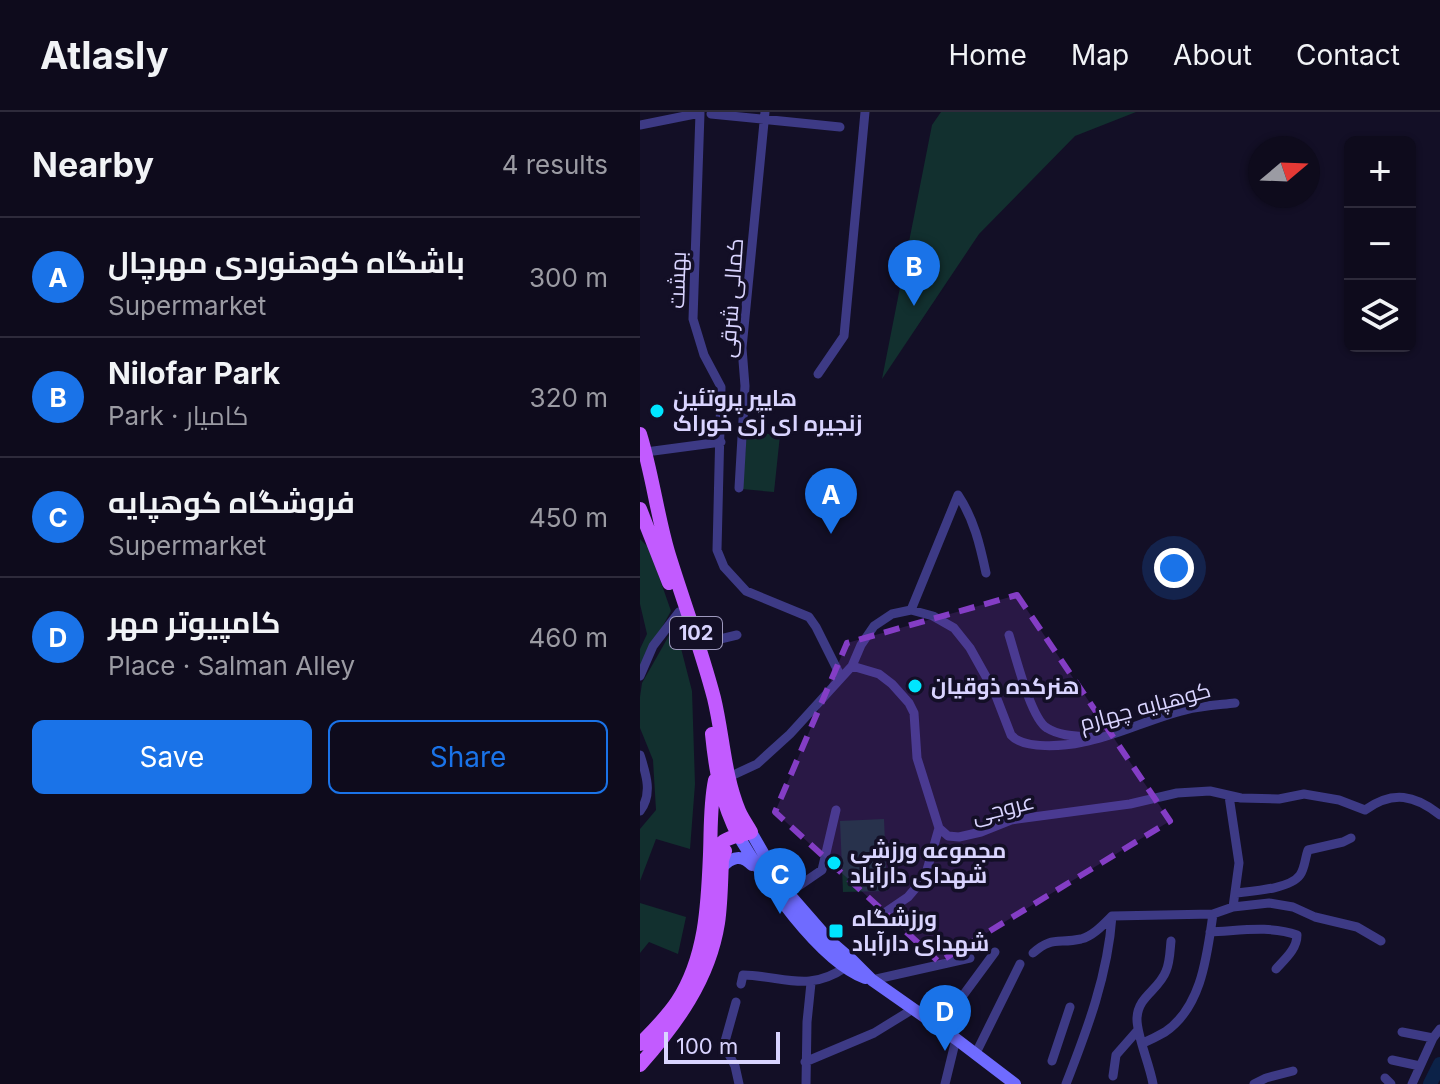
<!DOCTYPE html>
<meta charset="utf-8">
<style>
:root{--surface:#0e0b1c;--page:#1c1929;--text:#f1f3f6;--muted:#9b9ba3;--line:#2e2b3b;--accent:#1a73e8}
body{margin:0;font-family:Inter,Cairo,sans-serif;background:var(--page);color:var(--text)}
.controls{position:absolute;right:24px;top:24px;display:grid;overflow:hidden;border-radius:12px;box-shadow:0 2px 6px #0004}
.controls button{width:72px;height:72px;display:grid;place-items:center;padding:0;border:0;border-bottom:2px solid var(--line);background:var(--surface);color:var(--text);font:40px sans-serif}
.compass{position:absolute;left:608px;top:24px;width:72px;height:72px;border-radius:50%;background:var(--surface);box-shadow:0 2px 6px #0004;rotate:71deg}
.scale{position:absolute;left:24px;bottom:20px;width:116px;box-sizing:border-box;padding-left:8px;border:4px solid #d9d4ff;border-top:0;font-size:22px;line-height:28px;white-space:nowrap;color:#d9d4ff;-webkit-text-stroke:6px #130f26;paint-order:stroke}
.you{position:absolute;left:534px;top:456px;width:28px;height:28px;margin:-20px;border:6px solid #fff;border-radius:50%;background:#1a73e8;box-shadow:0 0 0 12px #1a73e833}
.badge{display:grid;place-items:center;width:52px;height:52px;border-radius:50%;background:var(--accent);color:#fff;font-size:26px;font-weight:700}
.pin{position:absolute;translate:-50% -66px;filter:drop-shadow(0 2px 4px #0008)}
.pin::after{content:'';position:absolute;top:42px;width:28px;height:24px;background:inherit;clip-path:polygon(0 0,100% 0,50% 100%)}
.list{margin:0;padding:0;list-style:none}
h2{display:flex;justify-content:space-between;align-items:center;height:104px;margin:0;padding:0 32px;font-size:34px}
h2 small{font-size:26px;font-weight:400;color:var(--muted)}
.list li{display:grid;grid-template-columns:52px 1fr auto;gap:24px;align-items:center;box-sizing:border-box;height:120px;padding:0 32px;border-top:2px solid var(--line)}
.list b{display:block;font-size:30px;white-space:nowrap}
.list p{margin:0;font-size:26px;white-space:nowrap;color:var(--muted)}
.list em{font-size:26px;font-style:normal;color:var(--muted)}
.actions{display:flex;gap:16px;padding:24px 32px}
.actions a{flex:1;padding:18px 0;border:2px solid var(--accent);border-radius:12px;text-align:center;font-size:28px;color:var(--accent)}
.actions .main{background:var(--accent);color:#fff}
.icon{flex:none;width:44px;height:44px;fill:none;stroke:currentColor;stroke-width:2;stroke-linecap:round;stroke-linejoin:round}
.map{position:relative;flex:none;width:800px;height:972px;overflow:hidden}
header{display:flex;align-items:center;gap:48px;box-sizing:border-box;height:112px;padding:0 40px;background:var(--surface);border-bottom:2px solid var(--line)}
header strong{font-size:38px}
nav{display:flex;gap:44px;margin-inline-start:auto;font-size:28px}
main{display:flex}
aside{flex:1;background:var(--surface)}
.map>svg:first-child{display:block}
.green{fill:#12302f}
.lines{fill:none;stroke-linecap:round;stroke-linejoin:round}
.river{stroke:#0c2248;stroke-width:14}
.minor{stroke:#3d3a85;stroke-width:9}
.secondary{stroke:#6f6bff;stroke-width:12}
.primary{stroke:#c25bff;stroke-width:14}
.marked{fill:#843dc5;fill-opacity:0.2;stroke:#843dc5;stroke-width:6;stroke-dasharray:16 10;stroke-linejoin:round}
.poi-dot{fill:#00e5ff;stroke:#130f26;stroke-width:3}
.labels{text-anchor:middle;stroke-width:7;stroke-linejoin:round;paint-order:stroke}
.shield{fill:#130f26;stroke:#9e99be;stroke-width:2}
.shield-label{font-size:20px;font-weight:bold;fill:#d9d4ff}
.street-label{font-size:22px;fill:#d9d4ff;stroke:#130f26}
.poi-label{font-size:22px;font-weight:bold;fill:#d9d4ff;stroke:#130f26;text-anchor:start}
</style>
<header>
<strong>Atlasly</strong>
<nav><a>Home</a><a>Map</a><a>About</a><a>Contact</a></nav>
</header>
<main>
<aside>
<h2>Nearby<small>4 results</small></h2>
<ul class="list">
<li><span class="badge">A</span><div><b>باشگاه کوهنوردی مهرچال</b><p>Supermarket</p></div><em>300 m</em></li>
<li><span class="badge">B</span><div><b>Nilofar Park</b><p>Park · کامیار</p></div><em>320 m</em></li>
<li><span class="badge">C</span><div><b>فروشگاه کوهپایه</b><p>Supermarket</p></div><em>450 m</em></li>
<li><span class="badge">D</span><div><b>کامپیوتر مهر</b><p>Place · Salman Alley</p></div><em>460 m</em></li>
</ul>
<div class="actions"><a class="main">Save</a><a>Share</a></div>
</aside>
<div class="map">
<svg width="800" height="972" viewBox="0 0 800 972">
<rect width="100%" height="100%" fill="#130f26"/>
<path class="green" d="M301,0H496L435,24L339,122L242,267L292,13Z
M107,320L140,323L134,380L102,377Z
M0,427L9,436L31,499L0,555V537L7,522L0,492Z
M35,513L52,579L55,672L50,737L16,727L0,769V717L16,698L13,648L0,616V585L2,571Z
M244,707L247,779L203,780L200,709Z
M0,791L46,805L38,842L9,830L0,841Z"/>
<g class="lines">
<path class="river" d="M790,972L800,952"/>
<path class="minor" d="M71,2L200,15
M0,13L60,1L53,207L64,243L81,275L77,438L84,455L106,479L169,505L176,515L201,565
M178,262L204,224L225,0
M6,340L81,330
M99,376L105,274L102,236L125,0
M271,498L318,383C334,407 340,433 346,461
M369,523C375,542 391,607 407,616C420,624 435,624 450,625
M59,532L97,523
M212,554L239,562L252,572L269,591L274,601L277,646L299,716L308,724L319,725L341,720L371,708L490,692L537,681L570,679L601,686L639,687L664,682L699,688L725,698C753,678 775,683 800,703
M0,564L13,534L39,500
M0,643C6,662 13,682 0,699
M89,665L117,652L150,622L212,554L221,533L234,514L252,502L271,498L293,504L314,516L330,536L354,579L371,623C384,638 425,634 443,630C477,624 511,606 545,598C561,594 578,593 595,591
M596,781C613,779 650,777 660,763C665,756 665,746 668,738L703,730L711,726
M147,782L182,758L196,698
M593,795L629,791L653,795L675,805L717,815L741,829
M243,802L268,785L285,765L299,716
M472,804L573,802
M570,820C598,819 630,813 657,823C657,837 645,847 636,857
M393,841C412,824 418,832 441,827C453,824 463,813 472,804
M232,868L330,846
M101,872L103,863C144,864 168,881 206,855
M96,890L84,933L95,954L99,972
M299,916L355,840
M762,920L793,926
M503,931C510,928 518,924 525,920C562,895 567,843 573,802L593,795L599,751L589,684
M335,943L380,852
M752,948L780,954
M412,949L430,895
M165,950L234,921L273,897
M473,964L476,943L498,918
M745,966L751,972
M166,972L167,910L171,871
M305,972L316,927
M426,972C447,918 468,863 472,804
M513,972C510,953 496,922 497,906C498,884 519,878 526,859C530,850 530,838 531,829
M614,972L626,966L653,959
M772,972L793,926L800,917"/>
<path class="secondary" d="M111,720L142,774L190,829L212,848L232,868L316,927L375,972
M99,725C124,767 178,848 225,866
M82,755C92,745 101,742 112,753"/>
<path class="primary" d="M0,322C12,361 17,402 28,440C43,489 61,536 74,586C83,623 84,663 99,699C102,706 107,713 111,720C103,723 91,724 84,729C73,737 72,755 69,768
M0,397L29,471
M72,622C76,662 81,688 99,725
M0,932C13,919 27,905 37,890C66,846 68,792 70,742C71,717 70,693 75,668
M0,953C36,912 69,868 78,811C81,791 81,769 82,748L85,739"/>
</g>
<path class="marked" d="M377,483L530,709L299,850L135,700L207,531Z"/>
<g class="poi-dot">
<circle cx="17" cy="299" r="8"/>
<circle cx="275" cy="574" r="8"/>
<circle cx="194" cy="751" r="8"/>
<rect x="188" y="811" width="16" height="16" rx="4"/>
</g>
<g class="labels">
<rect class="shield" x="30" y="505" width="52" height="32" rx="6"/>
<g class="shield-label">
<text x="56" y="528">102</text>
</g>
<g class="street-label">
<text transform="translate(37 168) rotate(-88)" y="8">بهشت</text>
<text transform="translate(91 186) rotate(-86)" y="8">کمالی شرقی</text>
<text transform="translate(505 594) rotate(-15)" y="8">کوهپایه چهارم</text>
<text transform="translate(363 696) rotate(-14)" y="8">عروجی</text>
</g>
<g class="poi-label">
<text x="33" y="294">هایپر پروتئین<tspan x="33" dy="25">زنجیره ای زی خوراک</tspan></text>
<text x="291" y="582">هنرکده ذوقیان</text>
<text x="210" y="746">مجموعه ورزشی<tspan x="210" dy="25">شهدای دارآباد</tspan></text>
<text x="212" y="814">ورزشگاه<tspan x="212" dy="25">شهدای دارآباد</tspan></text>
</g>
</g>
</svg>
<div class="controls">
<button>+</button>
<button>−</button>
<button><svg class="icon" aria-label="layers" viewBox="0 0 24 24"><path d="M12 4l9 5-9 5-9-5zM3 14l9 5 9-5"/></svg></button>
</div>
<svg class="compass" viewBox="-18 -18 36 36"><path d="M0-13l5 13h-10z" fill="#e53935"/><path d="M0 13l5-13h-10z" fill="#9b9ba3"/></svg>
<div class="scale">100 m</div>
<div class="you"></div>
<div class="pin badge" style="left:191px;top:422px">A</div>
<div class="pin badge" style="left:274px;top:194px">B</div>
<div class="pin badge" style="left:140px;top:802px">C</div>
<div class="pin badge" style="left:305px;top:939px">D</div>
</div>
</main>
